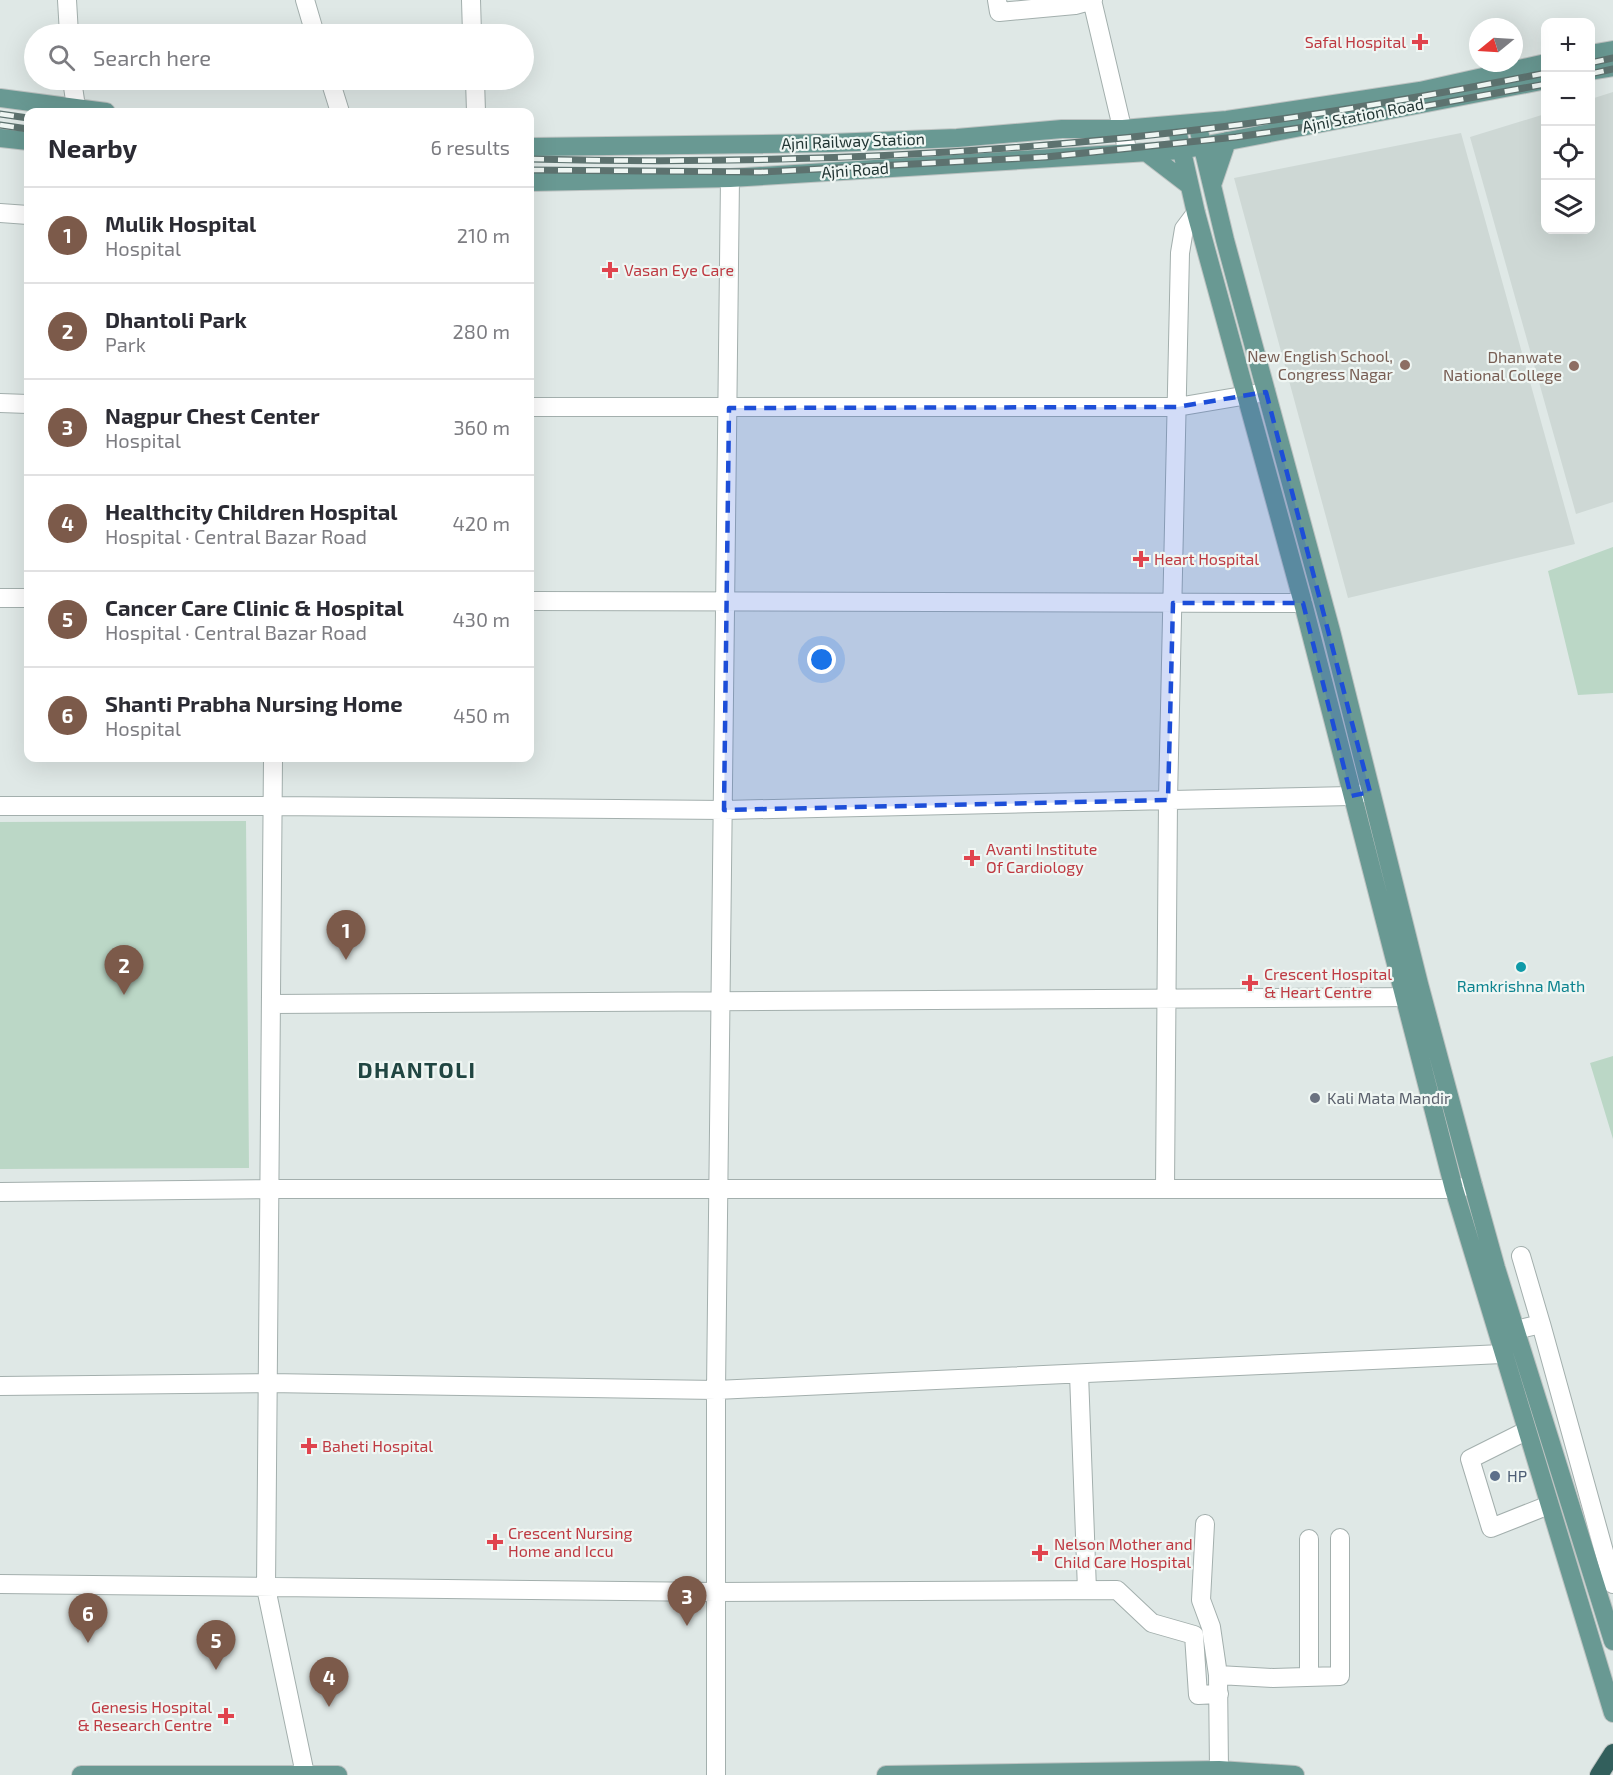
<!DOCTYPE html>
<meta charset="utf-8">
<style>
:root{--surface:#fff;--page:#f7f7f7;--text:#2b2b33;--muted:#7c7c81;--line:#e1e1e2;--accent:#7c5a4a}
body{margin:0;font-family:"Exo 2",sans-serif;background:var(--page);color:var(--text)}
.controls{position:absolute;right:18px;top:18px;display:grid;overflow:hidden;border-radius:12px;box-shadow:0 6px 24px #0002}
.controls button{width:54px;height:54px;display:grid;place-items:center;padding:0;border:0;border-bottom:2px solid var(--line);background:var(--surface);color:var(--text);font:30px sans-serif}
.compass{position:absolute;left:1469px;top:18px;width:54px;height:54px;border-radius:50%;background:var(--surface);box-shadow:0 6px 24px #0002;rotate:252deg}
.you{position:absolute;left:822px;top:660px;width:21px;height:21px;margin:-15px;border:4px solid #fff;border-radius:50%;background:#1a73e8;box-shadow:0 0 0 9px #1a73e833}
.badge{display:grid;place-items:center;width:39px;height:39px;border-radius:50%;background:var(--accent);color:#fff;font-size:20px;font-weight:700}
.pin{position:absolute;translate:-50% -50px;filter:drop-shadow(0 2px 3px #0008)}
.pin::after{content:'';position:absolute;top:32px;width:21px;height:18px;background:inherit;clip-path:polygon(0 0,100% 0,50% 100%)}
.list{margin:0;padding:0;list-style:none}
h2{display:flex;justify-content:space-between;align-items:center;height:78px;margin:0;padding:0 24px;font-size:26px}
h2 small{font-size:20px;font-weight:400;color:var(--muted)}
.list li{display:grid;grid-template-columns:39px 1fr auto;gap:18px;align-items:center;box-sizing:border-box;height:96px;padding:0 24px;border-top:2px solid var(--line)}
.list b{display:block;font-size:22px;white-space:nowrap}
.list p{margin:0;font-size:20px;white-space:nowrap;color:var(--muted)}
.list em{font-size:20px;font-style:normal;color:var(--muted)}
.icon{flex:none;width:33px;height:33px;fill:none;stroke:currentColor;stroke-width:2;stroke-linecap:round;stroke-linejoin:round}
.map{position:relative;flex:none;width:1613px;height:1775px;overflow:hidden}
.search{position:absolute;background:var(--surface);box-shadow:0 6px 24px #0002;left:24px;top:24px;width:510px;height:66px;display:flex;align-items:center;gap:15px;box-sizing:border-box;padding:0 21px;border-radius:33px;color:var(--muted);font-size:22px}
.panel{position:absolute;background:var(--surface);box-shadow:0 6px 24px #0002;left:24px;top:108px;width:510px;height:654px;border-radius:12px}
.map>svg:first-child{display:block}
.built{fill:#ced8d5}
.green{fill:#bbd7c6}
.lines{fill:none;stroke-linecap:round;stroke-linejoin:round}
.minor-casing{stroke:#a3afad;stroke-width:20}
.major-casing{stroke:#bdc3c2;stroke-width:20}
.highway-casing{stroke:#bdc3c2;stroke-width:20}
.minor{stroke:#fff;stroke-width:18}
.major{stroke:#699993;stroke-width:18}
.highway{stroke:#325f5c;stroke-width:18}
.rail-casing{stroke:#5d726f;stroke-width:7}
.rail{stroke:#eff6f3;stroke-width:4.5;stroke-dasharray:14;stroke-linecap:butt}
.marked{fill:#1d4ed8;fill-opacity:0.2;stroke:#1d4ed8;stroke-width:4.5;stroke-dasharray:12 8;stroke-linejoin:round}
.health-dot{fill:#e0444e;stroke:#eff6f3;stroke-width:2}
.education-dot{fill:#8d6e63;stroke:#eff6f3;stroke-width:2}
.culture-dot{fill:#0f9aa8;stroke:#eff6f3;stroke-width:2}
.worship-dot{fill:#6b7280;stroke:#eff6f3;stroke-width:2}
.service-dot{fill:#5c6f8a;stroke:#eff6f3;stroke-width:2}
.labels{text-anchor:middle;stroke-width:4.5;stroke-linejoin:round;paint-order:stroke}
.health-label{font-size:16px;fill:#be3a42;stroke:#eff6f3;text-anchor:start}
.street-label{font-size:16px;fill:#223634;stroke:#eff6f3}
.education-label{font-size:16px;fill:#785e54;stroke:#eff6f3;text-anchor:end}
.culture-label{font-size:16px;fill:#0d838f;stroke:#eff6f3}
.worship-label{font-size:16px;fill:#5b616d;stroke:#eff6f3;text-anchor:start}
.service-label{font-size:16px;fill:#4e5e75;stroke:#eff6f3;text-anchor:start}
.district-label{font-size:22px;font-weight:bold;letter-spacing:1.5px;fill:#214642;stroke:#eff6f3}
</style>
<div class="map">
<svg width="1613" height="1775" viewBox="0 0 1613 1775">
<rect width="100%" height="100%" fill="#dfe8e6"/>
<path class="built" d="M1613,92V502L1576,514L1470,137L1545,114L1546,230H1590L1591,99Z
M1461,133L1575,544L1348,598L1234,178Z"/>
<path class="green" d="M1613,547V693L1578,695L1548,571Z
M246,821L249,1168L0,1169V822Z
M1613,1056V1139L1590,1063Z"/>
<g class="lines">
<g class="minor-casing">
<path id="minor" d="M67,0L69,34
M305,0L315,34
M471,0L472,34
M997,0L999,12L1075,5L1093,0
M1092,0L1128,153
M72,80L76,107
M330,80L340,112
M475,80L476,112
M0,213L28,215
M0,403L28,404
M530,407H1177L1266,392
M0,598H28
M530,601L1303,603
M273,758L266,1588L305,1774
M0,806H272L724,810L1351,796L1368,792
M272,1004L1419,997
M1165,1189L1168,800L1180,253L1184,229L1196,213
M0,1192L272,1189H1454L1473,1185
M1521,1256L1541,1324
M1516,1330L1541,1324L1613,1584
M1079,1374L1087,1590
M0,1386L268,1383L716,1390L1502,1354
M1526,1431L1470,1459L1491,1528L1549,1505
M1205,1524L1201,1600L1211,1627L1218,1675L1219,1770
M0,1584L716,1592L1117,1590L1152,1623L1194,1635L1198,1695L1219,1694
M1218,1675L1273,1678L1340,1676V1538
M1309,1677V1539
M716,1775V1390L730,178"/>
</g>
<g class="major-casing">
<path id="major" d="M1590,54L1613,50
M1590,71L1613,67
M0,98L106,112
M1197,123L1225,240L1331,631L1419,984L1473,1185L1496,1268L1613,1641
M1176,125L1196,213L1303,603L1454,1189L1613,1713
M0,138L28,141
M530,147L831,143L957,138L1062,129H1123L1227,120L1420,91L1546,63
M1146,152L1189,185
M530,182L730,178L1181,150L1546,80
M1212,185L1227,141
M81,1775H338
M886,1775L1219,1770L1295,1775"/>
</g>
<g class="highway-casing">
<path id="highway" d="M1599,1775L1613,1753"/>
</g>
<use href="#minor" class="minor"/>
<use href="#major" class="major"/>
<use href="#highway" class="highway"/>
<g class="rail-casing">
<path id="rail" d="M1590,63L1613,58
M1590,74L1613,69
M0,114L28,118
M0,125L28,129
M530,159C766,165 1002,155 1237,125C1340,112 1443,93 1546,73
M530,170L761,172L1046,157L1236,137L1327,124L1546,84"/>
</g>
<use href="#rail" class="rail"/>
</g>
<path class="marked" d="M1266,392L1370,792L1351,796L1303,603H1173L1168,800L724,810L729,408L1177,407Z"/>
<g class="health-dot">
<path d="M1417 33h6v6h6v6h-6v6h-6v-6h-6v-6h6z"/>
<path d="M607 261h6v6h6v6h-6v6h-6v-6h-6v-6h6z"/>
<path d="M1138 550h6v6h6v6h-6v6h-6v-6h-6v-6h6z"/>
<path d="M969 849h6v6h6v6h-6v6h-6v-6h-6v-6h6z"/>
<path d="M1247 974h6v6h6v6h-6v6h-6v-6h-6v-6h6z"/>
<path d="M306 1437h6v6h6v6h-6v6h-6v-6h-6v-6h6z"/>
<path d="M492 1533h6v6h6v6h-6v6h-6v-6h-6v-6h6z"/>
<path d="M1037 1544h6v6h6v6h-6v6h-6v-6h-6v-6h6z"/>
<path d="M223 1707h6v6h6v6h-6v6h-6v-6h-6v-6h6z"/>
</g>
<g class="education-dot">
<circle cx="1405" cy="365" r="6"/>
<circle cx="1574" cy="366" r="6"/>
</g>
<circle class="culture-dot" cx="1521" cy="967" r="6"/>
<circle class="worship-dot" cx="1315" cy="1098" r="6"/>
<circle class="service-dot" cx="1495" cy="1476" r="6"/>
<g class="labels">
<g class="health-label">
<text x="1406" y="48" text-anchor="end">Safal Hospital</text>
<text x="624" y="276">Vasan Eye Care</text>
<text x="1154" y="565">Heart Hospital</text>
<text x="986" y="855">Avanti Institute<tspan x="986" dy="18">Of Cardiology</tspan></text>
<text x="1264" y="980">Crescent Hospital<tspan x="1264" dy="18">&amp; Heart Centre</tspan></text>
<text x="322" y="1452">Baheti Hospital</text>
<text x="508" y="1539">Crescent Nursing<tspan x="508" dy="18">Home and Iccu</tspan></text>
<text x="1054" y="1550">Nelson Mother and<tspan x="1054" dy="18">Child Care Hospital</tspan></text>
<text x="212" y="1713" text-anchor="end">Genesis Hospital<tspan x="212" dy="18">&amp; Research Centre</tspan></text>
</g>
<g class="street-label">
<text transform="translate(1363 115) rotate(-11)" y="6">Ajni Station Road</text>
<text transform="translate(853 141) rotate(-2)" y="6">Ajni Railway Station</text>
<text transform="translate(855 170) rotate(-4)" y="6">Ajni Road</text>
</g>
<g class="education-label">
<text x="1393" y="362">New English School,<tspan x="1393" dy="18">Congress Nagar</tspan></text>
<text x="1562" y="363">Dhanwate<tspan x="1562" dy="18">National College</tspan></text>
</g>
<g class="culture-label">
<text x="1521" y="992">Ramkrishna Math</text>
</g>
<g class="worship-label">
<text x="1327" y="1104">Kali Mata Mandir</text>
</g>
<g class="service-label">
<text x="1507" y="1482">HP</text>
</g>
<g class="district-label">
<text x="417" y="1078">DHANTOLI</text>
</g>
</g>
</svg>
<div class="controls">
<button>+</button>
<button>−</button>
<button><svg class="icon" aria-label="locate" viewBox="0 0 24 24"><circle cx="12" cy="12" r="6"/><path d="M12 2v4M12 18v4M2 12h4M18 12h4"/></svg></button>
<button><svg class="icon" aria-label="layers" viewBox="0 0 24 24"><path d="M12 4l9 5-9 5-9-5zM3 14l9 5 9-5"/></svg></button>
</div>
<svg class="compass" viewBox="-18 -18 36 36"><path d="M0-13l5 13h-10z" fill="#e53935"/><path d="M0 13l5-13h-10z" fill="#7c7c81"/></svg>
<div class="you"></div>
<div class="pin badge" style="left:346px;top:960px">1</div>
<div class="pin badge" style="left:124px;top:995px">2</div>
<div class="pin badge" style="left:687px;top:1626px">3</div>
<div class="pin badge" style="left:329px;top:1707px">4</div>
<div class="pin badge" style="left:216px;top:1670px">5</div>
<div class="pin badge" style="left:88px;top:1643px">6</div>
<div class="search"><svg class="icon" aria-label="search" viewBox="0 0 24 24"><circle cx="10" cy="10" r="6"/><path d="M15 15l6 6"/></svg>Search here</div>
<section class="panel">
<h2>Nearby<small>6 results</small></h2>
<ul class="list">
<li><span class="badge">1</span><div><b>Mulik Hospital</b><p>Hospital</p></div><em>210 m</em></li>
<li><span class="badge">2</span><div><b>Dhantoli Park</b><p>Park</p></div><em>280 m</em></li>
<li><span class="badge">3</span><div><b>Nagpur Chest Center</b><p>Hospital</p></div><em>360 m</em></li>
<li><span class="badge">4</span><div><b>Healthcity Children Hospital</b><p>Hospital · Central Bazar Road</p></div><em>420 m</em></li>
<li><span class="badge">5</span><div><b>Cancer Care Clinic &amp; Hospital</b><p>Hospital · Central Bazar Road</p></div><em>430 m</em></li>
<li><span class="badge">6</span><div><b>Shanti Prabha Nursing Home</b><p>Hospital</p></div><em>450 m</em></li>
</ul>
</section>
</div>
